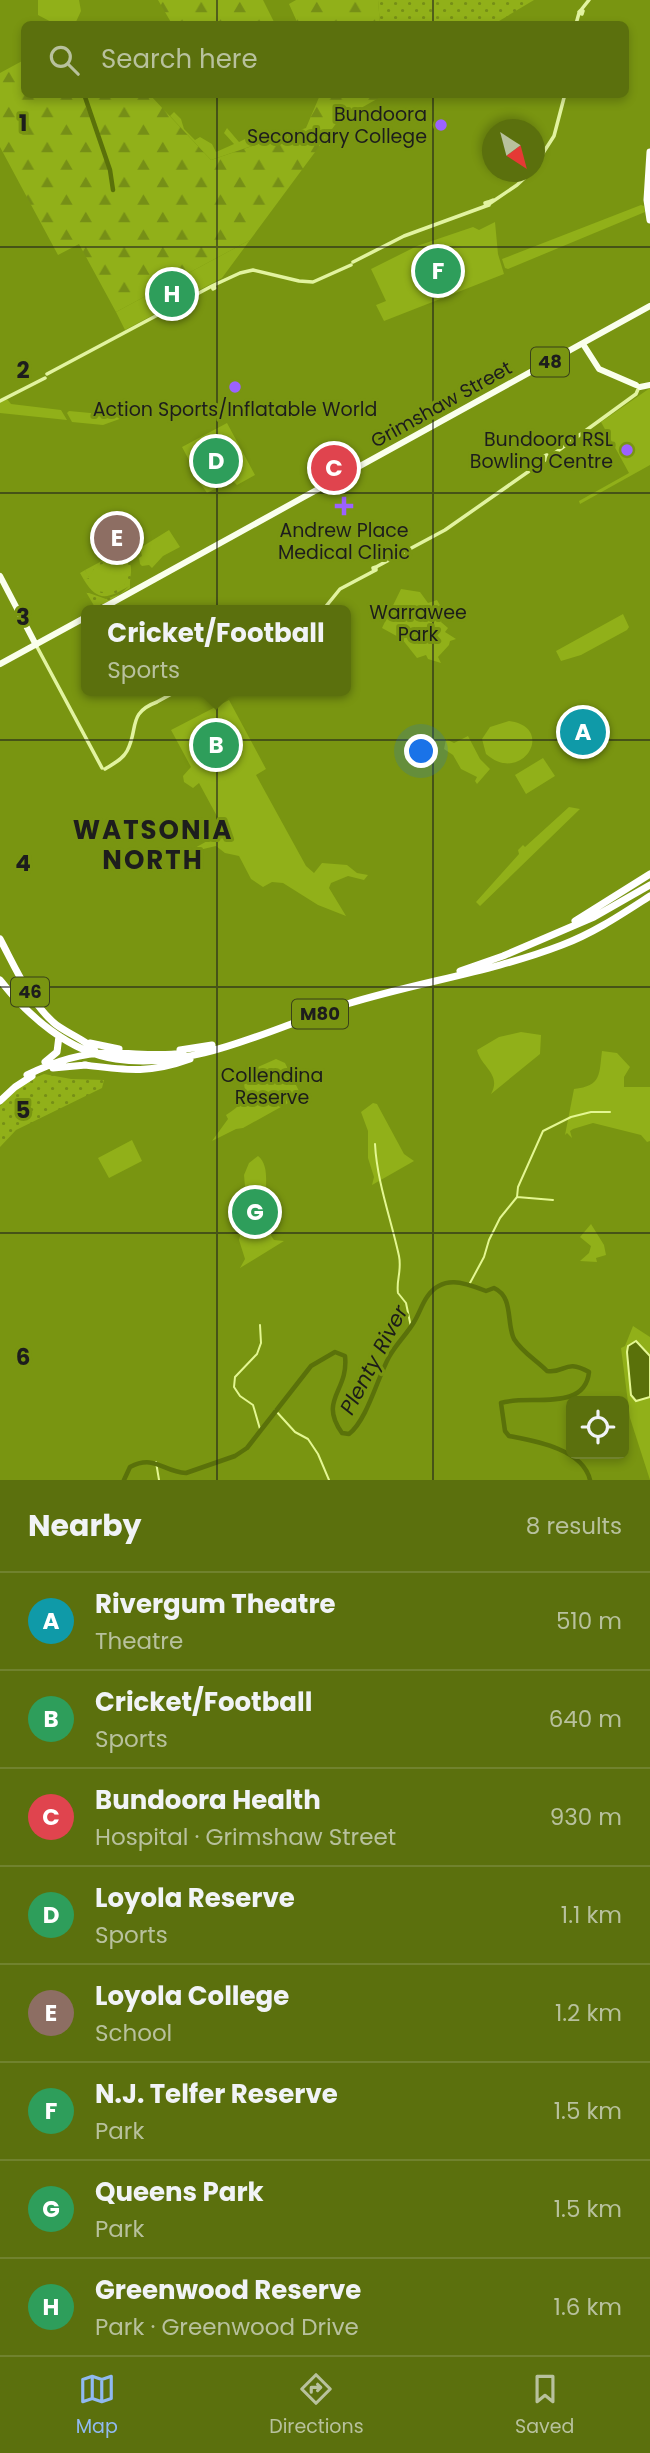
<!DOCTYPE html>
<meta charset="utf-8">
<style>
:root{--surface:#5b700d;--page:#617516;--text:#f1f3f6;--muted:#b8c19d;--line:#70822e;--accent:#90b9f0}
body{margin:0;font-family:Poppins,sans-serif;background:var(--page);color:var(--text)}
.controls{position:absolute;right:21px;bottom:21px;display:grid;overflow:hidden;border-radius:10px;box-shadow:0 4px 10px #0003}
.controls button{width:63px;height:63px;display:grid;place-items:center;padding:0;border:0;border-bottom:2px solid var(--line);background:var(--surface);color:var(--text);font:35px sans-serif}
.compass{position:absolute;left:482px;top:119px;width:63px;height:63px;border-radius:50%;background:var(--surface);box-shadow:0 4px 10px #0003;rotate:144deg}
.you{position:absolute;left:422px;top:752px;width:24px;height:24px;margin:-18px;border:5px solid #fff;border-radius:50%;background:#1a73e8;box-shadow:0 0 0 10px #1a73e833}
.badge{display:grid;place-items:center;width:46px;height:46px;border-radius:50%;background:var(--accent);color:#fff;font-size:23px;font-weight:700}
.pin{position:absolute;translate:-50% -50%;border:4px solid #fff;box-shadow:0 2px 7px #0006}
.popup{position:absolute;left:81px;top:605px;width:270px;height:91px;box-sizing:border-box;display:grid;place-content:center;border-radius:10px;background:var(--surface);filter:drop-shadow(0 2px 5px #0005);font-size:23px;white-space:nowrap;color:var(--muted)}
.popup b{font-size:26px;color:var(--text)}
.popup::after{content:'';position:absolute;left:50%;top:100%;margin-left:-14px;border:14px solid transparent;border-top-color:var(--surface)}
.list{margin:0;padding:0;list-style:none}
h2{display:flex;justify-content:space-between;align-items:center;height:91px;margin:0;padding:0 28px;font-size:30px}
h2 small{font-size:23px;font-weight:400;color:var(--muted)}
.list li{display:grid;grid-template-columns:46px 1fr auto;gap:21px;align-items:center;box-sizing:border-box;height:98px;padding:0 28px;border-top:2px solid var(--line)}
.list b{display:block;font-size:26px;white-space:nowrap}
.list p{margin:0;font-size:23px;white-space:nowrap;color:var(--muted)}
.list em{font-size:23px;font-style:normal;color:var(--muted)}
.icon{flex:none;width:38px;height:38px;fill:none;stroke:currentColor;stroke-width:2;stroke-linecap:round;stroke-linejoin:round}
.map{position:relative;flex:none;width:650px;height:1480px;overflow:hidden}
.search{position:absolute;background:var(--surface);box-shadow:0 4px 10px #0003;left:21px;right:21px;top:21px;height:77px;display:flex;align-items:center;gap:18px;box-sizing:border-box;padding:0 24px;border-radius:10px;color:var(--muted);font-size:26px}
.sheet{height:875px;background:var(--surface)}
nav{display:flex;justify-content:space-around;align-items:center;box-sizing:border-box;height:98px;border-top:2px solid var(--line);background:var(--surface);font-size:19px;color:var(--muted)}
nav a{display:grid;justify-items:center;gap:4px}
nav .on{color:var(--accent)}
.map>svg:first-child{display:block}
.grass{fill:url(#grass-dots)}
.forest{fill:url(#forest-firs)}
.green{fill:#91b019}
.water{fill:#5a710a;stroke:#e4f792;stroke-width:2}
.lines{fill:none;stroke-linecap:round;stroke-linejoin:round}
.stream{stroke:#e4f792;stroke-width:2}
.river{stroke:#5a710a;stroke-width:4.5}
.minor{stroke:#e2f3a0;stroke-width:3.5}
.major{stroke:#faffec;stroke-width:6}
.highway{stroke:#fff;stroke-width:7}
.grid{fill:none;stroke:#1d1d1d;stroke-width:2;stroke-opacity:0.55}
.poi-dot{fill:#9c62ff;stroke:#799511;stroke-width:2.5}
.labels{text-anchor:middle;stroke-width:6;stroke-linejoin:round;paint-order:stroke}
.shield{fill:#799511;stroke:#394119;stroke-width:2}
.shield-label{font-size:18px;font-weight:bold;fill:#1d1d1d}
.poi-label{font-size:19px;fill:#1d1d1d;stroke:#799511;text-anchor:end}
.street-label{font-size:19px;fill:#1d1d1d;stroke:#799511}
.park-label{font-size:19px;fill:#1c1d1a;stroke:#799511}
.water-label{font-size:21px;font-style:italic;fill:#1c1d19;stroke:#799511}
.district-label{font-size:26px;font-weight:bold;letter-spacing:2px;fill:#1d1d1d;stroke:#799511}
.grid-label{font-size:23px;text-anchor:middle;font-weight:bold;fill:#1d1d1d;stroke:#799511;stroke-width:6;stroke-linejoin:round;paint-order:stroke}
</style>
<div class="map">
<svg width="650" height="1480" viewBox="0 0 650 1480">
<defs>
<pattern id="grass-dots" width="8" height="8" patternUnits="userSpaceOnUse" patternTransform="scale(1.75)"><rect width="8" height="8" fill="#91b019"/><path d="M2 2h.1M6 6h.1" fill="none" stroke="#768f16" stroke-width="1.8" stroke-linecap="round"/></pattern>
<pattern id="forest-firs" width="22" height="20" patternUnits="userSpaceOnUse" patternTransform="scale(1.75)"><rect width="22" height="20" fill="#91b019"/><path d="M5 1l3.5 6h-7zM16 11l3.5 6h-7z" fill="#768f16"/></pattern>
</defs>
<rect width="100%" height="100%" fill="#799511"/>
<path class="grass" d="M378,0H534L494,24H380Z
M117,553C138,561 129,572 130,588L96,609L86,592L106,599L120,594L129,586C109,598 98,603 84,580L88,577L85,570Z
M44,1074L71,1079L104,1080L102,1088L16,1130L0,1147V1106L26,1081Z"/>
<path class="forest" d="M158,0H263L275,24H172Z
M296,0H378L380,24H298L289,4Z
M24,60V94L150,95L211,160L306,128L320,95H384L338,121L250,240L116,312L79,244L58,255L0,147V73Z"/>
<path class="green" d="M38,0H79L81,11L75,24H55L38,15Z
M174,112L181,119L184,129L195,140L200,137L212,144L216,152L234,144L224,133L227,128L239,142L251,136L263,142L211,160L170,116Z
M641,205L644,206L645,212L508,269L505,268L502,259Z
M495,222L498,254L504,274L384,321L376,305L386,301L371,269L417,246L473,227L479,230Z
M250,240L222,278L125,330L116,312Z
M650,388V465L580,504L579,501L629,473L601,422Z
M7,399L11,404L61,410L67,420L0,413V402Z
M121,408L125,417L103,425L72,422L67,413L69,411L101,414Z
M227,423L255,475L237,485L232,480L207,493L199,481L198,477L182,447Z
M169,530L180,547L163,556L152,568L149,565L142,566L140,564L139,558L142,556L140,548Z
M116,558L125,561L130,569L124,586L111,593L96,591L89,584V578L84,580L80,573L85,570L89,577L95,567Z
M401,589L420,592L428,603L437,600L445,614L441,622L448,628L445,632L456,639L450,641L449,645L438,657L441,663L428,659L426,655L417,658L402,639L382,628Z
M623,614L629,627L627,630L581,655L561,661L556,651Z
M229,700L266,769L256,775L306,866L314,873L322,863L347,865L357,873L368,875L364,880L348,876L331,883L329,888L346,916L318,905L283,883L272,882L263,887L251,879L239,856L225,853L216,846L199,850L193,849L225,831L199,783L193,788L184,782L183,776L191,767L171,730Z
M509,721C557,727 522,786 486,754L482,739L490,727Z
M468,736L480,759L490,769L477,784L475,781L477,777L461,769L453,755L444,749L446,739L454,743Z
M543,758L555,776L526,794L515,775Z
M569,807L580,809L480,906L476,902L519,854L518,850L523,845L525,847Z
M521,1032L541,1035L540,1054L491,1094C502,1074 481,1067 477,1050L499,1037Z
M602,1051L617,1053L630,1067L624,1077V1087H650V1141L647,1142L641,1135L593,1123L573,1129L570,1131L572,1138L567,1133L565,1135L574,1089C602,1086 599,1074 602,1051Z
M276,1059L285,1063L303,1099L297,1098L243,1128L236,1129L212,1141L228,1119L226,1115C247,1102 247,1095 242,1074Z
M373,1103L377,1104L404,1154L414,1161L372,1185L374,1177L368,1158V1131L361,1112Z
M132,1140L142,1161L109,1178L98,1158Z
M258,1156C277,1171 254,1213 274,1240L284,1241L240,1268L245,1259L239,1240L247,1209L244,1175L249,1163Z
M591,1224L604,1245L606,1255L596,1258L597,1262L580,1261L589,1253L591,1246L580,1237Z
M633,1326L650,1337V1480L630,1418L621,1348L625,1346Z"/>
<path class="water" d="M636,1341L650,1356V1397L636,1401L631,1395L627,1352L628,1346Z"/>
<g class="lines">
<path class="stream" d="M375,1144C377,1182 391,1219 399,1256C402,1271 396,1280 398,1293L406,1303L411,1327
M517,1197L553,1200
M470,1283L484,1257L489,1240L500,1218L517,1197L518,1187L543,1131L571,1117L591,1112H610
M260,1325L261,1343L257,1354L235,1377L234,1387L240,1396L253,1405L260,1429
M275,1410L295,1432L308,1439L318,1454L329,1480
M156,1462L159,1480"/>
<path class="river" d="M84,94L110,170L113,190
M124,1480L130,1467C155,1454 163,1472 186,1473L235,1456L247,1448L311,1366L335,1352L345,1356C349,1392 318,1399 342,1433L349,1434C367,1420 377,1379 389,1357C396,1344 407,1334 414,1322C419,1314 422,1304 427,1297C443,1274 465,1283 486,1291L494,1288C514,1297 506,1323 514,1339C522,1352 536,1360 547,1371C565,1374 565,1358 589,1372C585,1413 527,1394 501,1403L505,1431L509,1436C535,1441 583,1449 590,1480"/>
<path class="minor" d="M581,10L579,12L582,14L583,11L581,10L589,0
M576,24L579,13
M534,167L554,136L565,94
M488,202L485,203L486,206L489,205L488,202L493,200
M489,204L517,185L531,172
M353,262L404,236L486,206
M214,285L240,273L253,270L299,281L313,282L351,265
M214,285L215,288L213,289L212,286Z
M47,374L212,286
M0,401L45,378
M547,455V459H544V456Z
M548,458L636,394L639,387
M376,567L445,530L545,460
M373,568L376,567V570L374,571Z
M323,610L340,589L374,571
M36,645L102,768
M155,703L177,691
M105,769C113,764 123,759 127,751C139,729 127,713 157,702"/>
<path class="major" d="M583,344L599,369L636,385
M640,387L650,385
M0,576L36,645
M99,610L650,306
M0,664L86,617"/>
<path class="highway" d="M650,152L647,200L650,220
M575,921L650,874
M0,939C15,967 29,1000 53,1022C63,1032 92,1042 96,1053
M460,971L503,956L594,917L650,885
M0,980C28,1016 69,1052 116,1059C194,1071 274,1027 347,1004C418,982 492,972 562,945C594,933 622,914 650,896
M90,1043L119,1049
M180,1050L212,1045
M45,1062L57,1052L59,1036
M84,1065C126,1070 149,1074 190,1059
M53,1068L86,1065
M27,1075C53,1062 82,1052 112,1053C136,1053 159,1057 183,1053
M0,1101L15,1087L32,1076"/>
</g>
<path class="grid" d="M217,0V24M433,0V24M217,94V1480M433,94V1480M0,247H650M0,493H650M0,740H650M0,987H650M0,1233H650"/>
<g class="poi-dot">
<circle cx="441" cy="125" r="7"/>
<circle cx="235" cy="387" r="7"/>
<circle cx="627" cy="450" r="7"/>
<path d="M340.5 495.5h7v7h7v7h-7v7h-7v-7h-7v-7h7z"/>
</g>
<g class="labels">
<g class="shield">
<rect x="531" y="347.5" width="38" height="29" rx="5"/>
<rect x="11" y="977.5" width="38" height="29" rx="5"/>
<rect x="292" y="999.5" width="56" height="29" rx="5"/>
</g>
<g class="shield-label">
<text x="550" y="368">48</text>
<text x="30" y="998">46</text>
<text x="320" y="1020">M80</text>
</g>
<g class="poi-label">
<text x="427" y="121">Bundoora<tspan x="427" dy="22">Secondary College</tspan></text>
<text x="235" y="416" text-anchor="middle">Action Sports/Inflatable World</text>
<text x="613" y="446">Bundoora RSL<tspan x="613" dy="22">Bowling Centre</tspan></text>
<text x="344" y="537" text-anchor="middle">Andrew Place<tspan x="344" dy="22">Medical Clinic</tspan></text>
</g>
<g class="street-label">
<text transform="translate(441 404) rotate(-29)" y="7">Grimshaw Street</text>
</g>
<g class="park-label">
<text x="418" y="619">Warrawee<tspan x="418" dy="22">Park</tspan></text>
<text x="272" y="1082">Collendina<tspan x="272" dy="22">Reserve</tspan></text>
</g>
<g class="water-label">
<text transform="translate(374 1360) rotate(-62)" y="7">Plenty River</text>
</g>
<g class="district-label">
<text x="153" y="839">WATSONIA<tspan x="153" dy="30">NORTH</tspan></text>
</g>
</g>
<g class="grid-label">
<text x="23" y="131">1</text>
<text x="23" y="378">2</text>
<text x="23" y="625">3</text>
<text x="23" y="871">4</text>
<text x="23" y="1118">5</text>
<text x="23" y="1365">6</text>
</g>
</svg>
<div class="controls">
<button><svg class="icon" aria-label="locate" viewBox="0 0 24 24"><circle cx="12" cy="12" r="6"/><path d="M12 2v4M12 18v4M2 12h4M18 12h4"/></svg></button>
</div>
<svg class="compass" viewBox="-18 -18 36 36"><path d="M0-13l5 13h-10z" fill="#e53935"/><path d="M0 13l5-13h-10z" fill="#b8c19d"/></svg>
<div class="you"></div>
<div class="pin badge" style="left:583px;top:732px;background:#0f9aa8">A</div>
<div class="pin badge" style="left:216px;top:745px;background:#2e9e5b">B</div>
<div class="popup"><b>Cricket/Football</b>Sports</div>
<div class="pin badge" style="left:334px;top:468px;background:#e0444e">C</div>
<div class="pin badge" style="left:216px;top:461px;background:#2e9e5b">D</div>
<div class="pin badge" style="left:117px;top:538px;background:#8d6e63">E</div>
<div class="pin badge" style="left:438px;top:271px;background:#2e9e5b">F</div>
<div class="pin badge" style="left:255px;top:1212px;background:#2e9e5b">G</div>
<div class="pin badge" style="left:172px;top:294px;background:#2e9e5b">H</div>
<div class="search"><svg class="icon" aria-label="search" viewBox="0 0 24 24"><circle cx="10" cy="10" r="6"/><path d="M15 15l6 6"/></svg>Search here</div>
</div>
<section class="sheet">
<h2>Nearby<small>8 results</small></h2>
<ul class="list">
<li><span class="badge" style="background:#0f9aa8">A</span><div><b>Rivergum Theatre</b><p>Theatre</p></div><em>510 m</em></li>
<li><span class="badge" style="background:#2e9e5b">B</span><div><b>Cricket/Football</b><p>Sports</p></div><em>640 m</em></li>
<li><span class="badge" style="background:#e0444e">C</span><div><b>Bundoora Health</b><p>Hospital · Grimshaw Street</p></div><em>930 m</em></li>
<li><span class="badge" style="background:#2e9e5b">D</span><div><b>Loyola Reserve</b><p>Sports</p></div><em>1.1 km</em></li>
<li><span class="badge" style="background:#8d6e63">E</span><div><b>Loyola College</b><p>School</p></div><em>1.2 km</em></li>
<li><span class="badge" style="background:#2e9e5b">F</span><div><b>N.J. Telfer Reserve</b><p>Park</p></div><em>1.5 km</em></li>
<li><span class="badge" style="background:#2e9e5b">G</span><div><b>Queens Park</b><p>Park</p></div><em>1.5 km</em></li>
<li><span class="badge" style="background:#2e9e5b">H</span><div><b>Greenwood Reserve</b><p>Park · Greenwood Drive</p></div><em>1.6 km</em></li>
</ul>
</section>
<nav>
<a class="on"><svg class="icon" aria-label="map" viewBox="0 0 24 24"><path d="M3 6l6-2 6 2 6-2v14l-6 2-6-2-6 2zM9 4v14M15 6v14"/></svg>Map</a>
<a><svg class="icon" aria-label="directions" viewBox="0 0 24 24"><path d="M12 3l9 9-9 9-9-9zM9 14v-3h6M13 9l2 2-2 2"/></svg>Directions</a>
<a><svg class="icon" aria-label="saved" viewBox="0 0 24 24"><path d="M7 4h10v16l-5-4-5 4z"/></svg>Saved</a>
</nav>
